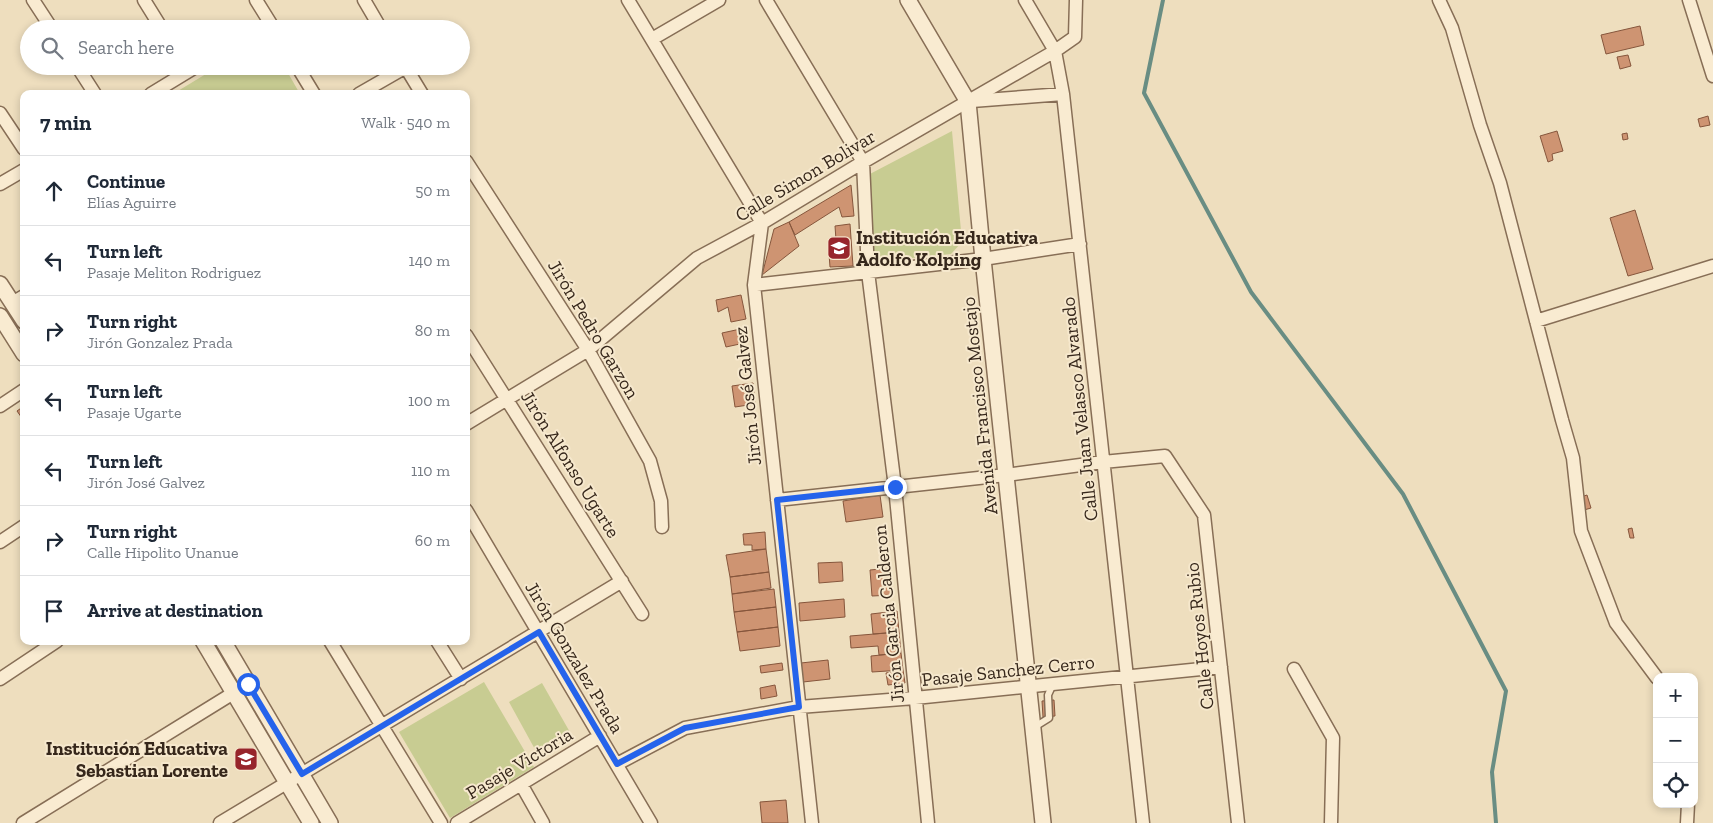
<!DOCTYPE html>
<meta charset="utf-8">
<style>
:root{--surface:#fff;--page:#f2f2f3;--text:#1f2937;--muted:#747a83;--line:#e0e1e3}
body{margin:0;font-family:"Zilla Slab",serif;background:var(--page);color:var(--text)}
.controls{position:absolute;right:15px;bottom:15px;display:grid;overflow:hidden;border-radius:10px;box-shadow:0 2px 8px #0003}
.controls button{width:45px;height:45px;display:grid;place-items:center;padding:0;border:0;border-bottom:1px solid var(--line);background:var(--surface);color:var(--text);font:25px sans-serif}
.stop{position:absolute;width:15px;height:15px;margin:-11px;border:4px solid #2563eb;border-radius:50%;background:#fff}
.stop.end{background:#2563eb;border-color:#fff;box-shadow:0 1px 5px #0008}
.list{margin:0;padding:0;list-style:none}
h2{display:flex;justify-content:space-between;align-items:center;height:65px;margin:0;padding:0 20px;font-size:21px}
h2 small{font-size:16px;font-weight:400;color:var(--muted)}
.list li{display:grid;grid-template-columns:32px 1fr auto;gap:15px;align-items:center;box-sizing:border-box;height:70px;padding:0 20px;border-top:1px solid var(--line)}
.list b{display:block;font-size:19px;white-space:nowrap}
.list p{margin:0;font-size:16px;white-space:nowrap;color:var(--muted)}
.list em{font-size:16px;font-style:normal;color:var(--muted)}
.icon{flex:none;width:28px;height:28px;fill:none;stroke:currentColor;stroke-width:2;stroke-linecap:round;stroke-linejoin:round}
.map{position:relative;flex:none;width:1713px;height:823px;overflow:hidden}
.search{position:absolute;background:var(--surface);box-shadow:0 2px 8px #0003;left:20px;top:20px;width:450px;height:55px;display:flex;align-items:center;gap:12px;box-sizing:border-box;padding:0 18px;border-radius:28px;color:var(--muted);font-size:19px}
.panel{position:absolute;background:var(--surface);box-shadow:0 2px 8px #0003;left:20px;top:90px;width:450px;height:555px;border-radius:10px}
.map>svg:first-child{display:block}
.green{fill:#c8cc92}
.lines{fill:none;stroke-linecap:round;stroke-linejoin:round}
.stream{stroke:#698d83;stroke-width:4}
.building{fill:#ce9472;stroke:#86563c}
.service-casing{stroke:#876e56;stroke-width:9}
.minor-casing{stroke:#876e56;stroke-width:15}
.tertiary-casing{stroke:#876e56;stroke-width:18}
.service{stroke:#f9ebd1;stroke-width:6}
.minor{stroke:#f9ebd1;stroke-width:12}
.tertiary{stroke:#f9ebd1;stroke-width:15}
.route{stroke:#2563eb;stroke-width:6}
.labels{text-anchor:middle;stroke-width:4;stroke-linejoin:round;paint-order:stroke}
.street-label{font-size:19px;fill:#36271b;stroke:#f6e8cd}
.poi-label{font-size:19px;font-weight:bold;fill:#36271b;stroke:#f6e8cd;text-anchor:start}
</style>
<div class="map">
<svg width="1713" height="823" viewBox="0 0 1713 823">
<rect width="100%" height="100%" fill="#eedebe"/>
<path class="green" d="M219,66H284L300,94H173Z
M952,131L962,242L951,254L882,261L872,255L868,175Z
M484,682L534,767L450,818L399,732Z
M542,683L571,734L537,753L509,702Z"/>
<g class="lines">
<path class="stream" d="M1163,0L1144,93L1251,292L1403,494L1506,691L1492,772L1496,823"/>
</g>
<path class="building" d="M1640,26L1644,45L1606,54L1601,35Z
M1628,55L1631,66L1620,69L1617,57Z
M1708,116L1710,125L1700,127L1698,119Z
M1557,131L1563,151L1552,154L1553,160L1548,162L1540,136Z
M1627,133L1628,139L1623,140L1622,134Z
M851,185L854,216L842,217L839,207L795,235L789,222Z
M1635,210L1653,269L1628,276L1610,218Z
M789,222L799,246L762,275L774,229Z
M850,224L853,266L830,267L829,254H837L835,226Z
M741,295L746,319L731,322L728,307L718,312L716,300Z
M745,328L749,342L726,347L722,333Z
M753,383L755,404L735,407L732,386Z
M24,406V421L17,411Z
M880,495L883,517L846,522L843,501Z
M1587,495L1591,508L1584,510L1581,497Z
M1632,528L1634,538H1630L1628,529Z
M765,532L766,549L752,550V545H744L743,534Z
M766,549L769,572L730,577L726,555Z
M842,562L843,581L819,583L818,563Z
M891,568L893,595L872,596L870,570Z
M769,572L771,588L732,594L730,577Z
M774,589L776,607L734,612L732,594Z
M844,599L845,617L800,621L799,603Z
M776,607L778,627L737,632L734,612Z
M897,611L899,632L873,634L871,614Z
M778,627L780,646L740,651L737,632Z
M899,632L901,653L879,655L878,646L851,648L850,636Z
M901,653L903,670L872,672L871,656Z
M828,660L830,679L803,682L801,663Z
M782,663L783,670L761,673L760,666Z
M903,670L905,683L888,685L886,673Z
M775,685L777,696L761,699L760,688Z
M1054,700L1055,716L1043,717L1042,701Z
M786,800L788,823H762L760,802Z"/>
<g class="lines">
<g class="service-casing">
<path id="service" d="M1033,728L1049,718L1048,695L1053,684"/>
</g>
<g class="minor-casing">
<path id="minor" d="M33,0L52,29
M144,0L162,29
M256,0L274,29
M364,0L381,29
M628,0L762,223L754,285L812,823
M766,0L863,162L868,272L895,487L928,823
M1025,0L1055,51L1063,94L1143,823
M1439,0L1452,28L1480,125L1500,183L1562,420L1573,458L1581,531L1616,623L1657,678
M1689,0L1713,76
M652,39L719,0
M77,66L95,94
M297,66L314,94
M405,66L422,94
M151,94L197,66
M359,94L406,67
M972,101L1063,94
M0,113L24,149
M466,161L588,350L650,461L661,501L662,527
M0,184L24,170
M754,285L983,259L1080,244
M12,303L24,296
M1536,321L1713,266
M466,335L642,614
M0,406L24,390
M466,424L588,350L697,258L762,223L863,162L1055,51L1075,37L1076,0
M777,500L1006,475L1103,462L1165,456L1204,515L1238,823
M466,510L651,823
M0,542L24,526
M330,641L441,823
M437,641L461,679
M1294,669L1333,738L1331,823
M0,679L57,641
M617,764L685,728L799,707L915,698L1221,667
M521,784L543,823
M23,823L248,684
M220,823L622,581
M457,823L600,736
M1687,823L1688,804"/>
</g>
<g class="tertiary-casing">
<path id="tertiary" d="M908,0L968,102L983,259L1043,823
M0,284L24,321
M0,316L24,354
M203,641L311,823
M223,641L330,823"/>
</g>
<use href="#service" class="service"/>
<use href="#minor" class="minor"/>
<use href="#tertiary" class="tertiary"/>
</g>
<g class="lines">
<path class="route" d="M248,684L302,774L539,632L617,764L685,728L799,707L777,500L895,487"/>
</g>
<defs>
<g id="school-square" transform="scale(1.25)"><rect x="-9" y="-9" width="18" height="18" rx="4" fill="#97252b" stroke="#f6e8cd"/><path d="M0-5L7-2L0 1L-7-2ZM-4 1L0 2.5L4 1V4Q0 6-4 4Z" fill="#fff"/></g>
</defs>
<g fill-rule="evenodd">
<use href="#school-square" x="839" y="248"/>
<use href="#school-square" x="246" y="759"/>
</g>
<g class="labels">
<g class="street-label">
<text transform="translate(805 175) rotate(-31)" y="7">Calle Simon Bolivar</text>
<text transform="translate(594 329) rotate(59)" y="7">Jirón Pedro Garzon</text>
<text transform="translate(747 396) rotate(-96)" y="7">Jirón José Galvez</text>
<text transform="translate(979 406) rotate(-96)" y="7">Avenida Francisco Mostajo</text>
<text transform="translate(1079 409) rotate(-96)" y="7">Calle Juan Velasco Alvarado</text>
<text transform="translate(571 464) rotate(58)" y="7">Jirón Alfonso Ugarte</text>
<text transform="translate(888 614) rotate(-96)" y="7">Jirón Garcia Calderon</text>
<text transform="translate(1199 636) rotate(-96)" y="7">Calle Hoyos Rubio</text>
<text transform="translate(575 657) rotate(59)" y="7">Jirón Gonzalez Prada</text>
<text transform="translate(1008 670) rotate(-6)" y="7">Pasaje Sanchez Cerro</text>
<text transform="translate(519 763) rotate(-31)" y="7">Pasaje Victoria</text>
</g>
<g class="poi-label">
<text x="856" y="244">Institución Educativa<tspan x="856" dy="22">Adolfo Kolping</tspan></text>
<text x="228" y="755" text-anchor="end">Institución Educativa<tspan x="228" dy="22">Sebastian Lorente</tspan></text>
</g>
</g>
</svg>
<div class="controls">
<button>+</button>
<button>−</button>
<button><svg class="icon" aria-label="locate" viewBox="0 0 24 24"><circle cx="12" cy="12" r="6"/><path d="M12 2v4M12 18v4M2 12h4M18 12h4"/></svg></button>
</div>
<div class="stop" style="left:248px;top:684px"></div>
<div class="stop end" style="left:895px;top:487px"></div>
<div class="search"><svg class="icon" aria-label="search" viewBox="0 0 24 24"><circle cx="10" cy="10" r="6"/><path d="M15 15l6 6"/></svg>Search here</div>
<section class="panel">
<h2>7 min<small>Walk · 540 m</small></h2>
<ul class="list">
<li><svg class="icon" aria-label="ahead" viewBox="0 0 24 24"><path d="M12 20V5M6 11l6-6 6 6"/></svg><div><b>Continue</b><p>Elías Aguirre</p></div><em>50 m</em></li>
<li><svg class="icon" aria-label="left" viewBox="0 0 24 24"><path d="M17 20v-9H6M10 6l-5 5 5 5"/></svg><div><b>Turn left</b><p>Pasaje Meliton Rodriguez</p></div><em>140 m</em></li>
<li><svg class="icon" aria-label="right" viewBox="0 0 24 24"><path d="M7 20v-9h11M14 6l5 5-5 5"/></svg><div><b>Turn right</b><p>Jirón Gonzalez Prada</p></div><em>80 m</em></li>
<li><svg class="icon" aria-label="left" viewBox="0 0 24 24"><path d="M17 20v-9H6M10 6l-5 5 5 5"/></svg><div><b>Turn left</b><p>Pasaje Ugarte</p></div><em>100 m</em></li>
<li><svg class="icon" aria-label="left" viewBox="0 0 24 24"><path d="M17 20v-9H6M10 6l-5 5 5 5"/></svg><div><b>Turn left</b><p>Jirón José Galvez</p></div><em>110 m</em></li>
<li><svg class="icon" aria-label="right" viewBox="0 0 24 24"><path d="M7 20v-9h11M14 6l5 5-5 5"/></svg><div><b>Turn right</b><p>Calle Hipolito Unanue</p></div><em>60 m</em></li>
<li><svg class="icon" aria-label="arrive" viewBox="0 0 24 24"><path d="M6 21V4h12l-3 4 3 4H6"/></svg><div><b>Arrive at destination</b></div></li>
</ul>
</section>
</div>
